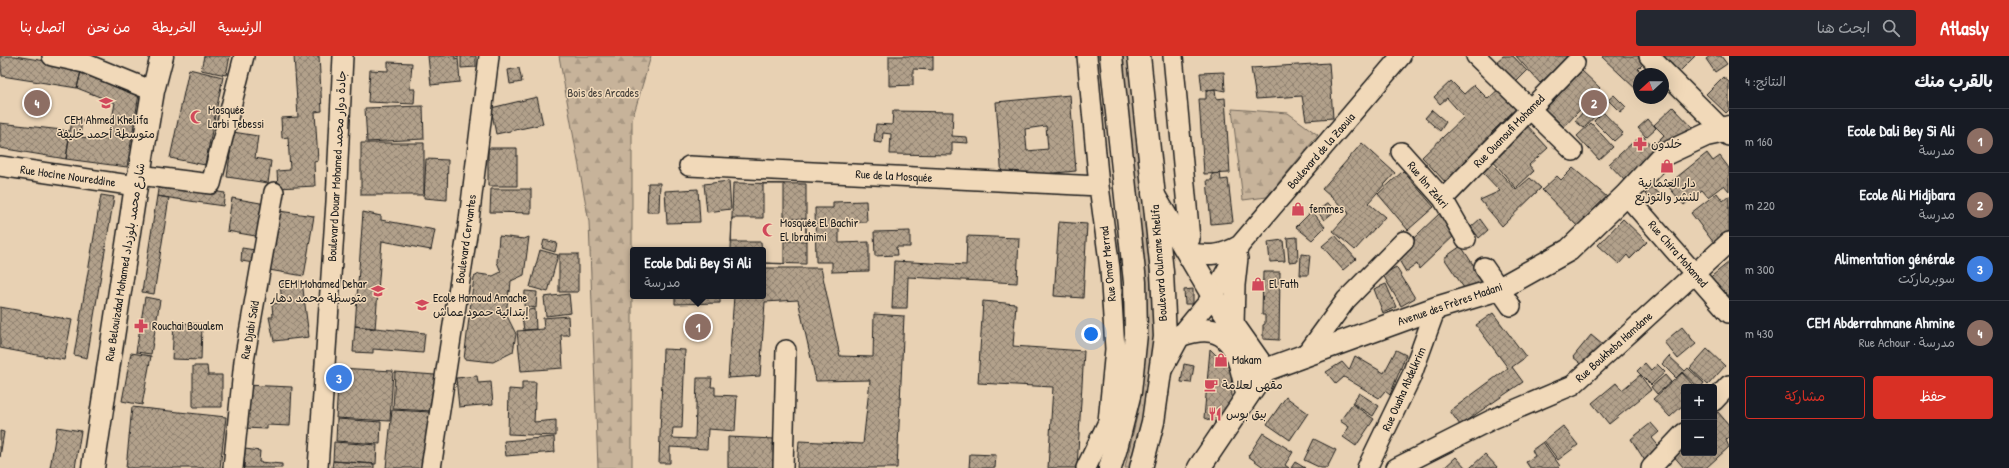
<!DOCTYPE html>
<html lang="ar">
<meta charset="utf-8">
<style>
:root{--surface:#171b24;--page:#242831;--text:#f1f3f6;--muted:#9ea1a6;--line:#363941;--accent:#d93025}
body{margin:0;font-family:"Patrick Hand","Playpen Sans Arabic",sans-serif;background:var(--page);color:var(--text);direction:rtl}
.controls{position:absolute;right:12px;bottom:12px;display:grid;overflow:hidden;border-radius:4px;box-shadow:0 4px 16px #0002}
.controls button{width:36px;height:36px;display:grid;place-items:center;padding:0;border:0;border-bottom:1px solid var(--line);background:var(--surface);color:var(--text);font:20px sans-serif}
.compass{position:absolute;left:1633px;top:12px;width:36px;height:36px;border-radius:50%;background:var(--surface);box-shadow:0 4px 16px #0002;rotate:249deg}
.you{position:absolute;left:1091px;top:278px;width:14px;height:14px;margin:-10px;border:3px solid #fff;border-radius:50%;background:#1a73e8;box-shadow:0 0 0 6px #1a73e833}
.badge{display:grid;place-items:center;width:26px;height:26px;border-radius:50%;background:var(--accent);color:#fff;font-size:13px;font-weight:700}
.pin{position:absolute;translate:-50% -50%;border:2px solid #fff;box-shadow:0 1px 4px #0006}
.popup{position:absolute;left:630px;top:191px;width:136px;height:52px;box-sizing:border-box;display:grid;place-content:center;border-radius:4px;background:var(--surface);filter:drop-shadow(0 1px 3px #0005);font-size:13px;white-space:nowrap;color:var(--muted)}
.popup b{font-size:15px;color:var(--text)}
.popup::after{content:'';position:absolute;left:50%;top:100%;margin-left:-8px;border:8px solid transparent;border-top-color:var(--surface)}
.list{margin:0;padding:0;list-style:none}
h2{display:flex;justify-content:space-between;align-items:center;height:52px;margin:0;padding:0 16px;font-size:17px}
h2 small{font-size:13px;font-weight:400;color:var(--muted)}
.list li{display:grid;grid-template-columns:26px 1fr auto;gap:12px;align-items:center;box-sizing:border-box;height:64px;padding:0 16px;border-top:1px solid var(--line)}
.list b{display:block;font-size:15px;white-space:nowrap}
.list p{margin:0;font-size:13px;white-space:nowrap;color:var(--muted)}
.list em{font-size:13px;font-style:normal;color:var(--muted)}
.actions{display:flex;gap:8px;padding:12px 16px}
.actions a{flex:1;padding:9px 0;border:1px solid var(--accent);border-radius:4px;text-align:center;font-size:14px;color:var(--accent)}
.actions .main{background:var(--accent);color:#fff}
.icon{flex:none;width:22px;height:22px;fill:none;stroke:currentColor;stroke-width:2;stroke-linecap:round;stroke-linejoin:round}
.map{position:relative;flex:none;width:1729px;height:412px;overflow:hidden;direction:ltr}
header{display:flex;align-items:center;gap:24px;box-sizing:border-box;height:56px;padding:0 20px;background:var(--accent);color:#fff}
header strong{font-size:19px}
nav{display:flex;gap:22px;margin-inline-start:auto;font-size:14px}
.search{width:280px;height:36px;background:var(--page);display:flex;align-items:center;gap:10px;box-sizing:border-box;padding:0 14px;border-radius:4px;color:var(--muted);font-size:15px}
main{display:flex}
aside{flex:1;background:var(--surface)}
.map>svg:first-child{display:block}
.green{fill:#c7b39a;stroke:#72685b}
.forest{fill:url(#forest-firs);stroke:#72685b}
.building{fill:url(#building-cross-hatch);stroke:#1c1c1c;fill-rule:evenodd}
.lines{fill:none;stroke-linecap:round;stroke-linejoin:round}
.minor-casing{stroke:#1c1c1c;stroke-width:22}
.tertiary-casing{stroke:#1c1c1c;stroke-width:25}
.secondary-casing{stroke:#1c1c1c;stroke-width:25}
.primary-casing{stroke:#1c1c1c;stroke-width:25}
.minor{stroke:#f1d9b9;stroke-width:19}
.tertiary{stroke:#f1d9b9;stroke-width:22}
.secondary{stroke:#f1d9b9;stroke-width:22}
.primary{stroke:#f1d9b9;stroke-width:22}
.labels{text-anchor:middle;stroke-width:3;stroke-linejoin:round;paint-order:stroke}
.park-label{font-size:12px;fill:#47423c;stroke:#f1d9b9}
.poi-label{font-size:12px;fill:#1c1c1c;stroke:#f1d9b9;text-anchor:start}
.street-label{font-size:12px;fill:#1c1c1c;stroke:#f1d9b9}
</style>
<header>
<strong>Atlasly</strong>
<div class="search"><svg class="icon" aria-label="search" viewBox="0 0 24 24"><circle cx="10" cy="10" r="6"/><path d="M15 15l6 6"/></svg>ابحث هنا</div>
<nav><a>الرئيسية</a><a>الخريطة</a><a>من نحن</a><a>اتصل بنا</a></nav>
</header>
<main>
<aside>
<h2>بالقرب منك<small>النتائج: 4</small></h2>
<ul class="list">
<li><span class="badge" style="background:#8d6e63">1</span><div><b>Ecole Dali Bey Si Ali</b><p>مدرسة</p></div><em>160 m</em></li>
<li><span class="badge" style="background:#8d6e63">2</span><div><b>Ecole Ali Midjbara</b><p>مدرسة</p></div><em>220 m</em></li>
<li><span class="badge" style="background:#3f7fe0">3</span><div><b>Alimentation générale</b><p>سوبرماركت</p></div><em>300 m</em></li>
<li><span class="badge" style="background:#8d6e63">4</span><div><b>CEM Abderrahmane Ahmine</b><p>مدرسة · Rue Achour</p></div><em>430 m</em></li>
</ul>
<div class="actions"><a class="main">حفظ</a><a>مشاركة</a></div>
</aside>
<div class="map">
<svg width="1729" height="412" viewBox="0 0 1729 412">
<defs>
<pattern id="forest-firs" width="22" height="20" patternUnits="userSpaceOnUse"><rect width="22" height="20" fill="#c7b39a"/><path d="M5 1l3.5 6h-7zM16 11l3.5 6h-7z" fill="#aa9984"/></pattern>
<pattern id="building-cross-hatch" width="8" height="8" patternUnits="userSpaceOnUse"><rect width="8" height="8" fill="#b2a18b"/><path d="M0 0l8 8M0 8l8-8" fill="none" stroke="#908271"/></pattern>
</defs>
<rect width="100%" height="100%" fill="#e8d1b3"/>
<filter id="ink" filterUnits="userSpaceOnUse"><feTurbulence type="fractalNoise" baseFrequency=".025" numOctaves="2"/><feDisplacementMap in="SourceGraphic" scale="8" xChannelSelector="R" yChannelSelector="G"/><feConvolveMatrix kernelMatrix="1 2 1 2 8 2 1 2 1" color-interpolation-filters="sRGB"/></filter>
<g filter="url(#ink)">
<path class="green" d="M1123,0H1132L1155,279L1135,412H1125L1140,347L1141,321L1133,116Z"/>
<path class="forest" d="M559,0H651L632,64V412H598L589,166Z
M1232,53L1288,57L1318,79L1267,141L1243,144Z"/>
<path class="building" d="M0,0H15L82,11L77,32L2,20Z
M204,0H230L226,19L201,14Z
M294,0H319L322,55L315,56L318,105L314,106L315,130L278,132L277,115L290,114L288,81L282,82L281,62L298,61Z
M428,0H455V3L458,2L460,26L431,29Z
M456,0H476V11L461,12V0Z
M889,0H933V14L913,13V29L889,30Z
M1503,0H1513L1527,15L1515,27L1495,7Z
M1516,0H1570L1540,27Z
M1603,0H1641L1646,5L1638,13L1644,18H1639V36L1602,1Z
M1662,0H1695L1678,17Z
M1710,0H1721L1727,8L1715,16L1706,3Z
M388,6L412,7L410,33H415L414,48L368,46L370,14L388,15Z
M1329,7L1333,62L1306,64L1302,40L1256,43L1251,12Z
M82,11L140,32L127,111L66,103L69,83L62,81V74L70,75L73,62L82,63L80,81L108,84L115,47L77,32Z
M519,12L522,26L510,28L508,14Z
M189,13L223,21L205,109L170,102Z
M1581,14L1600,32L1564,71L1545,53Z
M1224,16L1225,35L1215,33L1202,35L1200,17Z
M1723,21L1729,26V54L1726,57L1706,38Z
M1451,25L1464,38L1474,29L1488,43L1504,28L1522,47L1491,77L1494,81L1446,127L1422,101L1464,61L1447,42L1440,48L1434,41Z
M1215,33L1216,43L1225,42L1230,117L1204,118L1199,43H1206V34Z
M1070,39L1076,115L1002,122L996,46ZM1046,70L1048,93L1027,95L1025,73Z
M1614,39L1626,51L1620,56L1608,44Z
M537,41L543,68L496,78L491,52Z
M1591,47L1597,52L1594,56L1597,58L1584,72L1575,65Z
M423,50L424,83L367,86L365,52Z
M1673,51L1695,74L1625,125L1609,108L1632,87L1643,80L1651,89L1656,87L1664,79L1654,69Z
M1432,54L1446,66L1440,75L1425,62Z
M893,55L953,56L952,80L967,81L968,87L952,86V99L890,98L891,78L883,77L882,87L874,86L876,68L892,69Z
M1603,56L1623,77L1614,85L1594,65Z
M1648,63L1656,72L1646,81L1638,72Z
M0,67L62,74V81L69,83L66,103L0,92Z
M1591,67L1613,91L1599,104L1577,80Z
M1526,68L1548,92L1529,109L1534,115L1516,132L1492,104L1512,87L1509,84Z
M233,76L258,80L255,102L271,105L268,127L227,121Z
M361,87H424V139H361Z
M1362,87L1395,117L1368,147L1385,161L1355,194L1333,175L1349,157L1322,133Z
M488,92H517V130H488Z
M1707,97L1713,105L1720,100L1729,112V135L1724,129L1708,141L1702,134L1684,149L1667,129Z
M426,103L448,104L447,144L424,142Z
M1492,108L1516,134L1530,122L1541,132L1502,170L1480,144L1500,135L1483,117Z
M1573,112L1613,146L1583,176L1542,134L1557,120L1561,124Z
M1403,115L1434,151L1408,174L1378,138Z
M1220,117L1221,124L1228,123L1233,166L1211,168L1207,124H1212V118Z
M729,125L731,153L707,156L704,128Z
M159,127L225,137L223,150L157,140Z
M648,127H660L659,156H647Z
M733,127L806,128V208L763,207V194H731Z
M763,128H784V163H806V185H784V208L763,207L761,186H731L732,162H763Z
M1652,131L1661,139L1654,147L1645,138Z
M491,133H531V157L490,156Z
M698,133L700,166L667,167L665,135Z
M1717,137L1723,145L1729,140V175L1714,187L1691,157Z
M101,139L114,141L87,302L74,299Z
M157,140L169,142L154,238L142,236Z
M232,142L266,148L261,181L227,175Z
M866,145L867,166L839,167V187L869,186V215L832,216V206H816L815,152H833V146Z
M1328,147L1335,155L1324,164L1317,155Z
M279,155L314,160L304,220L269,214Z
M1312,155L1325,171L1312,184L1296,171Z
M363,156L381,160V164L435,174L431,194L382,185L375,273L355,270Z
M1440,157L1457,177L1419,213L1417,208L1406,216L1396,199Z
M1480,163L1488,174L1479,182L1471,171Z
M1623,163L1647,186L1630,203L1627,199L1619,208L1598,189Z
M1059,166L1087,168L1083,242L1054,240Z
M910,175V191H896L897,199L875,200L874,176Z
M1335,179L1356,203L1343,214L1322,190Z
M499,180L524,183L529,181L524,219L511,225L510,236L509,234L506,258L516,278L513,296L493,306L464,303L474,221L479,218L493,220L501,216L497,206Z
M967,180L1019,182L1017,227L908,221L907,252H892L894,205L966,209Z
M1297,181L1298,205L1289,206L1287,182Z
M544,184L557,187L555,196L542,192Z
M1283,184L1285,205L1270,206L1268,186Z
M1461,190L1485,227L1468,238L1444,202Z
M242,192L255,194L254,207L241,205Z
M540,194L558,199L548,236L530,231Z
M559,198H578V236H559Z
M1301,198L1310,199L1308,219H1300Z
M1729,206V251L1707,224Z
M1396,211L1415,242L1401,250L1383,219Z
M763,212H821L840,300L873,301L874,258L904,260L897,412H797L799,385L863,388L870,324L816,325L798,244L765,246L760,320L728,322L734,240H763Z
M1263,216H1280L1279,284L1263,283V269L1265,268V259H1262Z
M302,225L309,281L274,285L269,261H273L272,248L282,247L280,227Z
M1386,228L1396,251L1383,257L1374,233Z
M1193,233V248H1185L1184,234Z
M525,235L537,236L536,252L524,250Z
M569,238L571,257L546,260L544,241Z
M675,240H720V247L675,248Z
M145,241L160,244L151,298L136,296Z
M983,245L1016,248L1013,290L1084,295L1077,412H1048L1053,331L978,327Z
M0,251L72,264L64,304L0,292Z
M535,253L536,273L524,274L521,255Z
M1493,257L1526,301L1512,311L1523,326L1460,369L1450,355L1508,312L1476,269Z
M568,260L569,279H561L563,312L521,315L517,275L544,273L543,262Z
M174,267L202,268L201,304L172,303Z
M355,270L425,277L423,297L373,293V297L353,296Z
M1682,271L1696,288L1678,303L1664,286Z
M1591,279L1603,289L1585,311L1573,301Z
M663,293L685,294L682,372H673L672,382L695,383L697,322H712L711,331H715V339L737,340L735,375L708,373L707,393L670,391V407H659Z
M1210,293L1231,314L1232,344L1217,367L1204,362Z
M1707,293L1725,310L1708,329L1690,312Z
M1396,294L1406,299L1390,339L1385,335L1379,342L1344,321L1336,328L1326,316L1342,306L1349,314L1355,300L1384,317Z
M131,297L151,300L142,349L122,345Z
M1669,300L1685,315L1688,312L1704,327L1701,331H1698L1682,316L1676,322L1662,308Z
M1645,307L1651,314L1657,308L1665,316L1651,329L1637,315Z
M1184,308L1194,310L1191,327L1181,326Z
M193,310H207L208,319H222V351H193Z
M339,312L393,315L390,365L336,362Z
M395,316L435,319L433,355L393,353Z
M1682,317L1695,331H1684V348L1670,361L1653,343Z
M1640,319L1651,334L1609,368L1592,347L1616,327L1622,334Z
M1665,319L1671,326L1657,338L1651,331Z
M477,320L478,327L491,326L493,348L459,351L456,322Z
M522,326H536L534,366L556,364V380L508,378L509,333L522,334Z
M245,329L292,331L290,370L267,369V373L243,372Z
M1359,337L1379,350L1373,360L1352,347Z
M1286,341L1308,357L1290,384L1267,368Z
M1352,348L1374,363L1356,390L1343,381L1349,371L1340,365Z
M132,351L226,361L220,412H126Z
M392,354L430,356L427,412H386Z
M1718,356L1729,369V381L1726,384L1729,391L1706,412H1684L1672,398L1684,387V397H1714V359Z
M337,363L381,366L380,388L336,385Z
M1651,367L1659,376L1652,382L1662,394L1647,408L1631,383Z
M1563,370L1578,389L1558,404L1544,385Z
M57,371L81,375L75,412H50Z
M0,375L4,376L0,401Z
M1263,377L1293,396L1285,409L1289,412H1265L1248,400Z
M554,381L555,396L506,400L504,385Z
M728,381L775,383L774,412H728Z
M1314,383L1336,394L1327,412H1321L1304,404Z
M334,386L377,389L376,408L333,405Z
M1543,386L1560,410L1558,412H1530L1526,406L1535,400L1532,394Z
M245,393L260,395L259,406L282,408V412H244Z
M970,398L996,399L995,412H969Z
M1485,398L1498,412H1470Z
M1456,401L1466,412H1444Z
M333,405L374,408V412H332Z
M1295,406L1305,412H1291Z"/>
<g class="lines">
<g class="minor-casing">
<path id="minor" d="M52,0L84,7L153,35
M1173,0L1190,183
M1476,0L1573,95
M1649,0L1729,80
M1401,96L1443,143L1466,183
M0,110L136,130
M689,110L1099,130
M139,119L211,128L244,0
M1626,139L1729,257
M1443,143L1575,7
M1189,196C1208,201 1223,199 1240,189
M1484,211L1511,250
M1234,269L1235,229L1238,202
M1306,299L1346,244L1404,185
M1162,314L1181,279L1213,240L1240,189L1401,0
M1714,345L1729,329
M233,412L244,305L274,136
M318,412L336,146L343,0
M431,412L468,172L489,0
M783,412L786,294
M1086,412L1108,366L1115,293L1110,213L1099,130L1087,0
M1367,412L1411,321L1436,252
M1396,412L1493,363L1573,329L1729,186
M1651,412L1684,377"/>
</g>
<g class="tertiary-casing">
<path id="tertiary" d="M1153,138L1213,240L1265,314
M1181,279C1232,261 1239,298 1247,338
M1199,412L1265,314L1436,252L1499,233L1569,194L1626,139L1663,99L1706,79L1725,75L1729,71"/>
</g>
<g class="secondary-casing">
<path id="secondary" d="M1139,0L1162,216L1165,281L1153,366L1141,412
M1110,412L1116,392L1130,336L1136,278L1135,226L1111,0"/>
</g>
<g class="primary-casing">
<path id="primary" d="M93,412L136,130L139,119L153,35L162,0"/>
</g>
<use href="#minor" class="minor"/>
<use href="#tertiary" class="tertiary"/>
<use href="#secondary" class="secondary"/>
<use href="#primary" class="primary"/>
</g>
</g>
<defs>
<g id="school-bare" transform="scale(1.08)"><path d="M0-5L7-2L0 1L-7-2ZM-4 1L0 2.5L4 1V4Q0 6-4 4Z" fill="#d1495b" stroke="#f1d9b9" stroke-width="2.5" paint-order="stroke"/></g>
<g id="mosque-bare" transform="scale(1.08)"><path d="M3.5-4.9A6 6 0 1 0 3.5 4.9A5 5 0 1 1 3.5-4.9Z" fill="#d1495b" stroke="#f1d9b9" stroke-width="2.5" paint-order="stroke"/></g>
<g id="pharmacy-bare" transform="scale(1.08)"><path d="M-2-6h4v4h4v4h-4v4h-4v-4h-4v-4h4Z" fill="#d1495b" stroke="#f1d9b9" stroke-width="2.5" paint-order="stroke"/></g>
<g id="shop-bare" transform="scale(1.08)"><path d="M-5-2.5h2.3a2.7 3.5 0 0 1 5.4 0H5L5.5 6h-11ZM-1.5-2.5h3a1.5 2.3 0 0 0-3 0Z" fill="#d1495b" stroke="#f1d9b9" stroke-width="2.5" paint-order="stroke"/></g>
<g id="cafe-bare" transform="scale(1.08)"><path d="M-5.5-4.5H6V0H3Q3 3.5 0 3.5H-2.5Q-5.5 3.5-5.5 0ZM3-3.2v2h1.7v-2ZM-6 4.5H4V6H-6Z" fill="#d1495b" stroke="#f1d9b9" stroke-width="2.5" paint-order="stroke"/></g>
<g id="restaurant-bare" transform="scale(1.08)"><path d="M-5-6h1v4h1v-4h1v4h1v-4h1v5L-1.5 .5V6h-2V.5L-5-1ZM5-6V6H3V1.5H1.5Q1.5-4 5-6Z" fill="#d1495b" stroke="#f1d9b9" stroke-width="2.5" paint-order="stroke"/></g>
</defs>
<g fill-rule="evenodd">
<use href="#school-bare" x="106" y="47"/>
<use href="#mosque-bare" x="197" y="61"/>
<use href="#pharmacy-bare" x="1640" y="88"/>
<use href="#shop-bare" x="1667" y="110"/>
<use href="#shop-bare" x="1298" y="153"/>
<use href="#mosque-bare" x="769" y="174"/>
<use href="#shop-bare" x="1258" y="228"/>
<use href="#school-bare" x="378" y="235"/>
<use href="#school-bare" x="422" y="249"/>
<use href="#pharmacy-bare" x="141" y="270"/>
<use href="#shop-bare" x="1221" y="304"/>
<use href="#cafe-bare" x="1211" y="329"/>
<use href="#restaurant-bare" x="1215" y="358"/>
</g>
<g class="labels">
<g class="park-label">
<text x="603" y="41">Bois des Arcades</text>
</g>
<g class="poi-label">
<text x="208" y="58">Mosquée<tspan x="208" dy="14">Larbi Tebessi</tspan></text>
<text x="106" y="68" text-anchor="middle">CEM Ahmed Khelifa<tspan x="106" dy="14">متوسطة أحمد خليفة</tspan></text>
<text x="1651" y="92">خلدون</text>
<text x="1667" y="131" text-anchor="middle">دار العثمانية<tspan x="1667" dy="14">للنشر والتوزيع</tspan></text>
<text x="1309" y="157">femmes</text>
<text x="780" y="171">Mosquée El Bachir<tspan x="780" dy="14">El Ibrahimi</tspan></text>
<text x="367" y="232" text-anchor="end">CEM Mohamed Dehar<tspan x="367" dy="14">متوسطة محمد دهار</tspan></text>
<text x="1269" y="232">El Fath</text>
<text x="433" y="246">Ecole Hamoud Amache<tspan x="433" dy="14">إبتدائية حمود عماش</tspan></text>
<text x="152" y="274">Rouchai Boualem</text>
<text x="1232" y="308">Makam</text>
<text x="1222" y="333">مقهى لعلامة</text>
<text x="1226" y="362">بيق بوس</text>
</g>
<g class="street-label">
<text transform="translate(1509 75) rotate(-46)" y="4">Rue Ouanoufi Mohamed</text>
<text transform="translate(1321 95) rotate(-49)" y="4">Boulevard de la Zaouia</text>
<text transform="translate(337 110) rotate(-87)" y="4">Boulevard Douar Mohamed جادة دوار محمد</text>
<text transform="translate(68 120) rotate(8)" y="4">Rue Hocine Noureddine</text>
<text transform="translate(894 120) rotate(3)" y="4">Rue de la Mosquée</text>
<text transform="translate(1428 129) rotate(50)" y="4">Rue Ibn Zekri</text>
<text transform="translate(466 183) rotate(-82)" y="4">Boulevard Cervantes</text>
<text transform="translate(1678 198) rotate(49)" y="4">Rue Chira Mohamed</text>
<text transform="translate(125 206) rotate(-81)" y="4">Rue Belouizdad Mohamed شارع محمد بلوزداد</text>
<text transform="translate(1159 207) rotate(-94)" y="4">Boulevard Oulmane Khelifa</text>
<text transform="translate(1108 208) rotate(-96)" y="4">Rue Omar Merrad</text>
<text transform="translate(1450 248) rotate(-19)" y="4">Avenue des Frères Madani</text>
<text transform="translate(250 274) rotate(-80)" y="4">Rue Djabi Saïd</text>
<text transform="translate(1614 291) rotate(-42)" y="4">Rue Boukheba Hamdane</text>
<text transform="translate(1404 333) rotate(-66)" y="4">Rue Ouaha Abdelkrim</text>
</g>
</g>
</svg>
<div class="controls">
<button>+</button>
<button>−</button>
</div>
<svg class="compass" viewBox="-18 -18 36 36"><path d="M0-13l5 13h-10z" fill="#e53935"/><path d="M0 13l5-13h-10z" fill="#9ea1a6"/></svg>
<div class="you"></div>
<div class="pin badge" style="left:698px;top:271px;background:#8d6e63">1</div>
<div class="popup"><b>Ecole Dali Bey Si Ali</b>مدرسة</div>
<div class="pin badge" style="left:1594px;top:47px;background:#8d6e63">2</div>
<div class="pin badge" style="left:339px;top:322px;background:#3f7fe0">3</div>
<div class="pin badge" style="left:37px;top:47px;background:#8d6e63">4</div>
</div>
</main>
